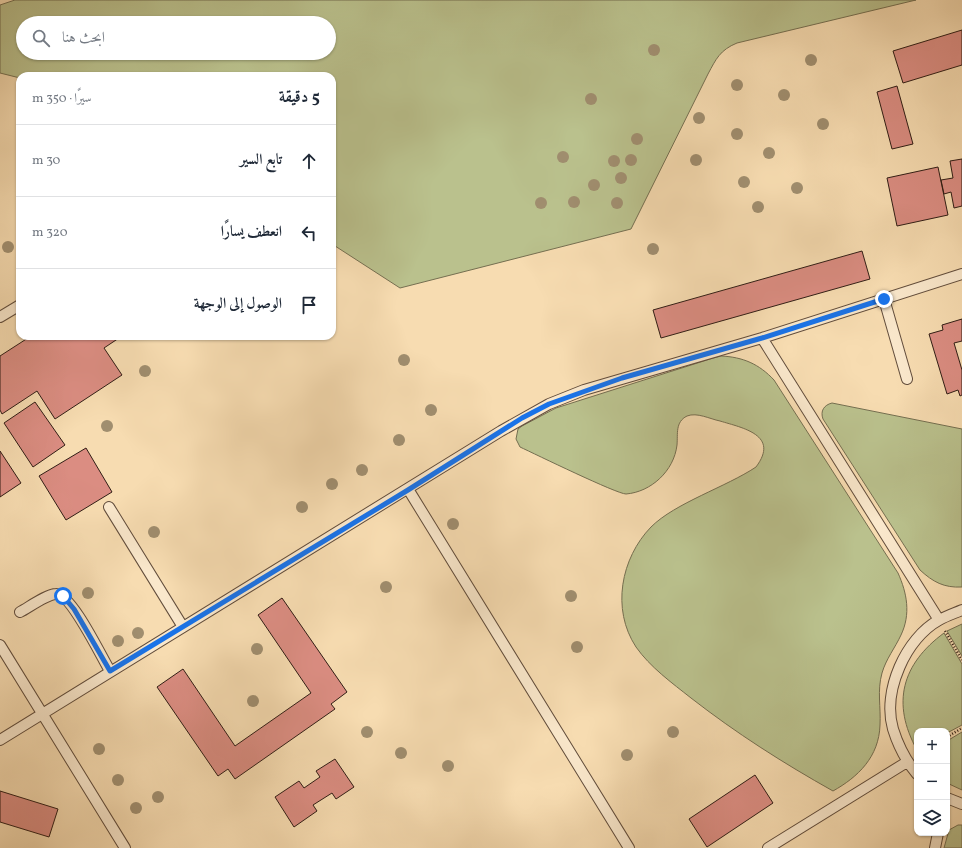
<!DOCTYPE html>
<html lang="ar">
<meta charset="utf-8">
<style>
:root{--surface:#fff;--page:#f6f6f7;--text:#1f2937;--muted:#747a83;--line:#e0e1e3}
body{margin:0;font-family:Vollkorn,Amiri,serif;background:var(--page);color:var(--text);direction:rtl}
.controls{position:absolute;right:12px;bottom:12px;display:grid;overflow:hidden;border-radius:8px;box-shadow:0 1px 3px #0004}
.controls button{width:36px;height:36px;display:grid;place-items:center;padding:0;border:0;border-bottom:1px solid var(--line);background:var(--surface);color:var(--text);font:20px sans-serif}
.stop{position:absolute;width:12px;height:12px;margin:-9px;border:3px solid #1a73e8;border-radius:50%;background:#fff}
.stop.end{background:#1a73e8;border-color:#fff;box-shadow:0 1px 4px #0008}
.list{margin:0;padding:0;list-style:none}
h2{display:flex;justify-content:space-between;align-items:center;height:52px;margin:0;padding:0 16px;font-size:17px}
h2 small{font-size:13px;font-weight:400;color:var(--muted)}
.list li{display:grid;grid-template-columns:26px 1fr auto;gap:12px;align-items:center;box-sizing:border-box;height:72px;padding:0 16px;border-top:1px solid var(--line)}
.list b{display:block;font-size:15px;white-space:nowrap}
.list em{font-size:13px;font-style:normal;color:var(--muted)}
.icon{flex:none;width:22px;height:22px;fill:none;stroke:currentColor;stroke-width:2;stroke-linecap:round;stroke-linejoin:round}
.map{position:relative;flex:none;width:962px;height:848px;overflow:hidden;direction:ltr}
.search{position:absolute;background:var(--surface);box-shadow:0 1px 3px #0004;left:16px;top:16px;width:320px;height:44px;display:flex;align-items:center;gap:10px;box-sizing:border-box;padding:0 14px;border-radius:22px;color:var(--muted);font-size:15px}
.panel{position:absolute;background:var(--surface);box-shadow:0 1px 3px #0004;left:16px;top:72px;width:320px;height:268px;border-radius:12px;direction:rtl}
.map>svg:first-child{display:block}
.green{fill:#bac18d;stroke:#756f51;fill-rule:evenodd}
.building{fill:#db8d82;stroke:#301d15}
.lines{fill:none;stroke-linecap:round;stroke-linejoin:round}
.lane-casing{stroke:#624d3c;stroke-width:12}
.path{stroke:#301d15;stroke-width:2.5;stroke-dasharray:1 2;stroke-linecap:butt}
.lane{stroke:#fae8cc;stroke-width:10}
.tree{fill:#a08e6f}
.route{stroke:#1a73e8;stroke-width:5}
</style>
<div class="map">
<svg width="962" height="848" viewBox="0 0 962 848">
<rect width="100%" height="100%" fill="#f7dcb1"/>
<filter id="stains"><feTurbulence type="fractalNoise" baseFrequency=".005" numOctaves="4"/><feColorMatrix values="0 0 0 0 .2 0 0 0 0 .09 0 0 0 0 .02 0 0 0 .5 -.17"/></filter>
<radialGradient id="worn" r=".72"><stop offset=".6" stop-color="#630" stop-opacity="0"/><stop offset="1" stop-color="#630" stop-opacity=".3"/></radialGradient>
<path class="green" d="M15,0H916L737,43C720,50 716,59 708,74L631,229L400,288L332,244V76H20V78L0,73V5ZM23,23H329V53H23Z
M721,356C743,357 759,364 774,380L898,573C907,593 911,614 901,635C895,648 886,659 882,673C877,691 881,707 880,725C879,757 858,777 833,791C783,763 736,733 691,698C672,683 650,667 636,647C611,609 621,558 651,527C675,503 726,487 756,467C780,435 743,428 720,421C710,419 697,412 687,416C675,422 678,434 677,445C674,471 651,492 626,494C617,494 535,454 520,447L516,439L518,429L522,426L556,408L710,359Z
M832,403L962,429V587C944,588 933,582 920,570L823,419C820,411 824,405 832,403Z
M962,624V656L947,631Z
M944,633L962,664V725L947,733V731H917V750C891,703 902,664 944,633Z
M962,732V790L947,783V741Z
M958,825H962V848H944L949,830Z"/>
<path class="building" d="M962,30V65L903,83L893,51Z
M897,86L913,144L892,149L877,92Z
M962,159V206L954,208L951,192L944,194L941,180L953,178L950,161Z
M938,167L948,215L897,226L887,178Z
M862,251L870,279L661,338L653,310Z
M962,319V341L954,343L962,370V395L960,396L958,390L947,394L929,334L943,330L942,325Z
M31,336H122L104,348L122,375L55,419L37,391L2,414L0,410V356Z
M35,402L65,445L33,467L4,423Z
M86,448L112,492L66,520L39,476Z
M0,451L21,483L0,497Z
M282,598L347,692L331,704L335,709L235,779L228,769L218,776L157,687L183,669L235,746L311,693L258,615Z
M335,759L354,787L336,799L332,793L313,805L317,811L294,827L275,797L299,781L304,788L320,777L316,771Z
M755,775L773,803L707,847L689,819Z
M0,791L58,809L49,837L0,822Z"/>
<g class="lines">
<g class="lane-casing">
<path id="lane" d="M884,299L907,379
M0,317L20,305
M762,338L939,620
M408,489L629,848
M109,507L183,627
M20,612C28,608 47,594 56,594C71,593 102,658 110,671
M0,645L125,848
M0,740L501,431L549,404L584,390L762,338L962,274
M917,774C906,761 898,745 893,729C882,691 906,638 939,620C946,616 955,613 962,610
M947,798L962,804
M768,848L907,762
M935,848L938,833"/>
</g>
<path class="path" d="M945,631L962,660
M947,737L962,728"/>
<use href="#lane" class="lane"/>
</g>
<g class="tree">
<circle cx="654" cy="50" r="6"/>
<circle cx="811" cy="60" r="6"/>
<circle cx="737" cy="85" r="6"/>
<circle cx="784" cy="95" r="6"/>
<circle cx="591" cy="99" r="6"/>
<circle cx="699" cy="118" r="6"/>
<circle cx="823" cy="124" r="6"/>
<circle cx="737" cy="134" r="6"/>
<circle cx="637" cy="139" r="6"/>
<circle cx="769" cy="153" r="6"/>
<circle cx="563" cy="157" r="6"/>
<circle cx="631" cy="160" r="6"/>
<circle cx="696" cy="160" r="6"/>
<circle cx="614" cy="161" r="6"/>
<circle cx="621" cy="178" r="6"/>
<circle cx="744" cy="182" r="6"/>
<circle cx="594" cy="185" r="6"/>
<circle cx="797" cy="188" r="6"/>
<circle cx="574" cy="202" r="6"/>
<circle cx="541" cy="203" r="6"/>
<circle cx="617" cy="203" r="6"/>
<circle cx="758" cy="207" r="6"/>
<circle cx="8" cy="247" r="6"/>
<circle cx="653" cy="249" r="6"/>
<circle cx="404" cy="360" r="6"/>
<circle cx="145" cy="371" r="6"/>
<circle cx="431" cy="410" r="6"/>
<circle cx="107" cy="426" r="6"/>
<circle cx="399" cy="440" r="6"/>
<circle cx="362" cy="470" r="6"/>
<circle cx="332" cy="484" r="6"/>
<circle cx="302" cy="507" r="6"/>
<circle cx="453" cy="524" r="6"/>
<circle cx="154" cy="532" r="6"/>
<circle cx="386" cy="587" r="6"/>
<circle cx="88" cy="593" r="6"/>
<circle cx="571" cy="596" r="6"/>
<circle cx="138" cy="633" r="6"/>
<circle cx="118" cy="641" r="6"/>
<circle cx="577" cy="647" r="6"/>
<circle cx="257" cy="649" r="6"/>
<circle cx="253" cy="701" r="6"/>
<circle cx="367" cy="732" r="6"/>
<circle cx="673" cy="732" r="6"/>
<circle cx="99" cy="749" r="6"/>
<circle cx="401" cy="753" r="6"/>
<circle cx="627" cy="755" r="6"/>
<circle cx="448" cy="766" r="6"/>
<circle cx="118" cy="780" r="6"/>
<circle cx="158" cy="797" r="6"/>
<circle cx="136" cy="808" r="6"/>
</g>
<g class="lines">
<path class="route" d="M63,596L74,609L110,671L408,490L522,418L549,404L622,378L762,338L884,299"/>
</g>
<rect width="100%" height="100%" filter="url(#stains)"/>
<rect width="100%" height="100%" fill="url(#worn)"/>
</svg>
<div class="controls">
<button>+</button>
<button>−</button>
<button><svg class="icon" aria-label="layers" viewBox="0 0 24 24"><path d="M12 4l9 5-9 5-9-5zM3 14l9 5 9-5"/></svg></button>
</div>
<div class="stop" style="left:63px;top:596px"></div>
<div class="stop end" style="left:884px;top:299px"></div>
<div class="search"><svg class="icon" aria-label="search" viewBox="0 0 24 24"><circle cx="10" cy="10" r="6"/><path d="M15 15l6 6"/></svg>ابحث هنا</div>
<section class="panel">
<h2>5 دقيقة<small>سيرًا · 350 m</small></h2>
<ul class="list">
<li><svg class="icon" aria-label="ahead" viewBox="0 0 24 24"><path d="M12 20V5M6 11l6-6 6 6"/></svg><div><b>تابع السير</b></div><em>30 m</em></li>
<li><svg class="icon" aria-label="left" viewBox="0 0 24 24"><path d="M17 20v-9H6M10 6l-5 5 5 5"/></svg><div><b>انعطف يسارًا</b></div><em>320 m</em></li>
<li><svg class="icon" aria-label="arrive" viewBox="0 0 24 24"><path d="M6 21V4h12l-3 4 3 4H6"/></svg><div><b>الوصول إلى الوجهة</b></div></li>
</ul>
</section>
</div>
